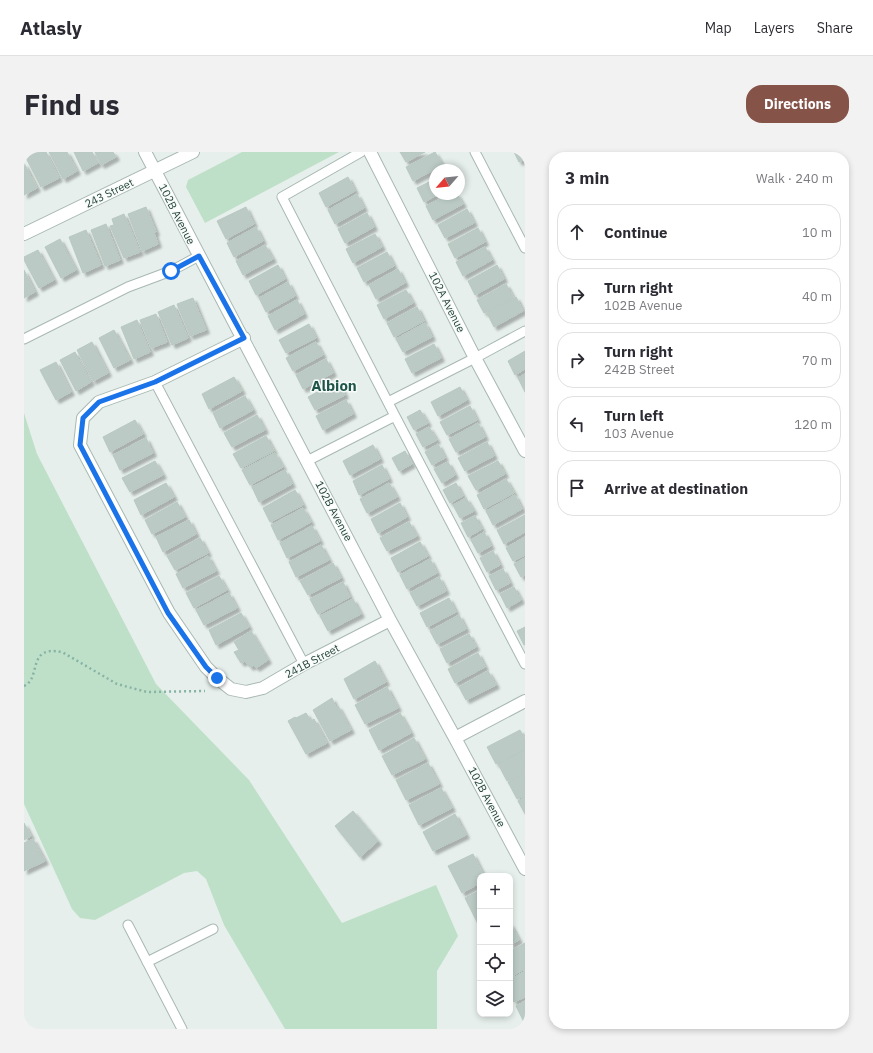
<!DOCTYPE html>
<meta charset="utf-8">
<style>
:root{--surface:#fff;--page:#f2f2f3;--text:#2b2b33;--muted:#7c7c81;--line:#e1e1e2;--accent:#855347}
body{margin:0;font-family:"IBM Plex Sans",sans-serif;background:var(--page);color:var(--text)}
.controls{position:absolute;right:12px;bottom:12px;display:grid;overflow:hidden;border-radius:8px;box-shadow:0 2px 6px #0003}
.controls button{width:36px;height:36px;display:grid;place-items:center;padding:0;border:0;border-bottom:1px solid var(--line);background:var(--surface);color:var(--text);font:20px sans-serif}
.compass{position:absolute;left:405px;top:12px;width:36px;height:36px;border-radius:50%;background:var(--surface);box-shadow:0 2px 6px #0003;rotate:242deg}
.stop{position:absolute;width:12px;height:12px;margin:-9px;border:3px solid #1a73e8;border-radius:50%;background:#fff}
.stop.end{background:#1a73e8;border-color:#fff;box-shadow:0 1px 4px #0008}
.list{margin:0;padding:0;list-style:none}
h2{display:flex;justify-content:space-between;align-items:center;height:52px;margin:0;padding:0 16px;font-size:17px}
h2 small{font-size:13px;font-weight:400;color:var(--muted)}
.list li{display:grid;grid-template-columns:26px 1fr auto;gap:12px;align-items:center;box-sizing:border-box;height:56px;margin:0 8px 8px;padding:0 8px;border:1px solid var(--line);border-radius:16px}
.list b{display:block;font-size:15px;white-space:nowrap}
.list p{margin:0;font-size:13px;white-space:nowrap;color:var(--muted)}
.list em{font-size:13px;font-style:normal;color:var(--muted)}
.icon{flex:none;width:22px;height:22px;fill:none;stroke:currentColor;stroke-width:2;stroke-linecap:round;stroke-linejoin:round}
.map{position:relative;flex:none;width:501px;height:877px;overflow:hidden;border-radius:16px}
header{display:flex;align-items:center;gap:24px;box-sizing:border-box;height:56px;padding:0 20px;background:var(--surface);border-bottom:1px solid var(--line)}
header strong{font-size:19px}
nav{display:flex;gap:22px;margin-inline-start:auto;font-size:14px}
.intro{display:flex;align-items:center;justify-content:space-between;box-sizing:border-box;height:96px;padding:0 24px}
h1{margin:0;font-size:28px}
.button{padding:10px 18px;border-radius:16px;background:var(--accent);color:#fff;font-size:14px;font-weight:700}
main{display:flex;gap:24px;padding:0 24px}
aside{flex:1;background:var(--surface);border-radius:16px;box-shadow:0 2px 6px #0003}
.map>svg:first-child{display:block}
.green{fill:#bfe0c8}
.building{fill:#bbcac4;stroke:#b8c9c2;filter:url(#shadow)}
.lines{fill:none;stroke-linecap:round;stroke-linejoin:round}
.lane-casing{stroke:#a8b8b2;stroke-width:11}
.street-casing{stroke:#a8b8b2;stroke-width:14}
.path{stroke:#86b3a5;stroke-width:2.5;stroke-dasharray:2 3;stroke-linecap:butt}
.lane{stroke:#fff;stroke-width:9}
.street{stroke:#fff;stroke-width:12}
.route{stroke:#1a73e8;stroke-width:5}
.labels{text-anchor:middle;stroke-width:3;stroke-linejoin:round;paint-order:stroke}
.street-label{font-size:11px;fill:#24423a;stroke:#f7fbf9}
.district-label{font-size:15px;font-weight:bold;fill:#1f5548;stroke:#f7fbf9}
</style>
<header>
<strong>Atlasly</strong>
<nav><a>Map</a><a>Layers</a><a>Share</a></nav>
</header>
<div class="intro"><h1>Find us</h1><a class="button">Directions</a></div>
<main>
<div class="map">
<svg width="501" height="877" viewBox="0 0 501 877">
<defs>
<filter id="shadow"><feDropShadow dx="3.5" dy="3.5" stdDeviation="1" flood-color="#0004"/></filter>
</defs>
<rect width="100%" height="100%" fill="#e6efeb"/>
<path class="green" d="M218,0H315L181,71L162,35L164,28Z
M0,261L13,302L132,532L225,628L318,771L412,733L434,784L413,819V877H261L200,773L182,727L173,719L160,721L71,768L56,766L48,757L0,652Z"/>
<path class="building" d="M4,0H22L35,26L17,35L0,2Z
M25,0H43L53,19L39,27Z
M50,0H68L74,11L59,19Z
M71,0H89L92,5L77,13Z
M376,0H401L382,10Z
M411,0L419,13L389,29L382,15Z
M490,0H501V7L495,10Z
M0,11L13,36L0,43Z
M324,25L331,39L302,55L295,41Z
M411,27V42H415L400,50L393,36Z
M333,42L340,56L311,72L304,58Z
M425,42H433L439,52L409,68L402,54Z
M122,55L132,80L130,81L134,92L118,99L104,62Z
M222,55L230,72L202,87L193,69Z
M443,57L450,71L421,86L414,73Z
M343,61L350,75L321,91L314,77Z
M100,62L116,100L100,106L86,74L90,73L88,67Z
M82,72L96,108L81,114L67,78Z
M232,75L239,89L210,105L203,91Z
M454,76L461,90L431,106L424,92Z
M62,78L77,113L59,121L45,85Z
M351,82L358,95L329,111L322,97Z
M36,87L52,118L37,126L21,95Z
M241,93L249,107L219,123L212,109Z
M461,95L468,108L439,124L432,110Z
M14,98L30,128L15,136L0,108V105Z
M363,100L370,114L340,130L333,116Z
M254,113L261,127L232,143L225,129Z
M473,113L480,127L451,143L444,129Z
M374,117L381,131L352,147L345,133Z
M0,118L11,140L0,146Z
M264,130L271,144L242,160L235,146Z
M482,132L489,145L460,161L453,148Z
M382,138L389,151L360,167L353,153Z
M492,145L499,159L470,175L463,161Z
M169,146L182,178L166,184L153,152Z
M273,148L280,162L251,178L244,164Z
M150,153L164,186L148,193L134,160Z
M393,155L400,169L370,185L363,171Z
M132,162L143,190L127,196L116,168Z
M113,168L126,200L110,207L97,175Z
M401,171L408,185L379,200L372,187Z
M285,172L292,186L262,201L255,188Z
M90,178L106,208L90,216L75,186Z
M68,190L84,221L69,229L53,198Z
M292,190L299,203L269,219L262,206Z
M410,192L417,206L388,221L381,207Z
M501,199V217L491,223L484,209Z
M51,200L67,230L52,239L36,208Z
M302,207L309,221L279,237L272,223Z
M32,210L47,240L32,248L16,218Z
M501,222V240L494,226Z
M210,225L218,239L185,257L178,242Z
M314,229L321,243L291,258L284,245Z
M436,235L443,248L414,264L407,250Z
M221,244L229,258L196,276L189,261Z
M322,248L329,262L299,278L292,264Z
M446,254L453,268L423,283L416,270Z
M396,258L404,271L390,278L383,265Z
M233,263L241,278L208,295L200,281Z
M111,268L119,282L86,300L79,285Z
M454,271L461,285L432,300L425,287Z
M405,275L413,288L399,295L392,282Z
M242,284L250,299L217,316L209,302Z
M122,286L129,301L96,318L89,303Z
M463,290L470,304L441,319L434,306Z
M414,292L421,306L408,313L401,300Z
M349,293L356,307L326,323L319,309Z
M381,299L388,312L375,319L368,306Z
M251,301L259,315L226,333L218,318Z
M131,309L139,323L106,340L98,326Z
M474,309L481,322L452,338L444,324Z
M424,310L431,323L418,331L410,317Z
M358,313L365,327L335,343L329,329Z
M261,318L268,332L235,350L228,335Z
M482,327L490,341L460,357L453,343Z
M142,331L150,345L117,363L110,348Z
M365,331L373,345L343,361L336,347Z
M432,331L439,344L426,351L419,338Z
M271,338L279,353L246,370L239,356Z
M491,343L498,357L469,373L462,359Z
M442,346L450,359L436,366L429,353Z
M153,350L161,365L128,382L121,368Z
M376,351L383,365L354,381L347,367Z
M279,356L287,370L254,388L247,373Z
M501,363V380L480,392L473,378Z
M451,364L458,377L444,385L437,371Z
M165,368L172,382L139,400L132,385Z
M385,370L393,384L363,399L356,386Z
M288,374L296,389L263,406L256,391Z
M460,380L467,394L454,401L447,388Z
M501,385V403L489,409L482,396Z
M176,386L184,401L151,418L143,404Z
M396,390L404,404L374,420L367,406Z
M297,393L305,408L272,425L265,410Z
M469,399L476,413L463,420L456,406Z
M184,404L192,419L159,436L152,422Z
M501,406V423L497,425L490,412Z
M406,407L413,421L383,437L376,423Z
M309,411L317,426L284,443L276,429Z
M479,417L486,431L472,438L465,424Z
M195,424L203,438L170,456L162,441Z
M415,425L422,439L393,454L386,441Z
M319,430L326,445L294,462L286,447Z
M490,435L497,448L483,456L476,442Z
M205,441L213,456L180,473L172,458Z
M425,446L432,460L403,475L396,461Z
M329,447L337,462L304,479L296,464Z
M217,461L225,475L192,493L185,478Z
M435,463L442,477L413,492L406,479Z
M501,475V492L500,493L493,479Z
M227,479L244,508L232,516L230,513L226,515L221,509L217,511L210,500L215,498L210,490Z
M445,482L452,495L423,511L416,497Z
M454,501L461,515L431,531L424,517Z
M351,509L362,530L330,547L320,527Z
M464,519L472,533L442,548L435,535Z
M363,535L374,556L341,572L331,553Z
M308,546L312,555L314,554L327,578L306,589L289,558Z
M282,561L287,569L290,567L303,591L282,602L264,569L271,565L272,566Z
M376,561L387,581L355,598L345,578Z
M496,578L501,587V598L472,612L463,595Z
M390,586L401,607L368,623L358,604Z
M501,598V620L483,629L474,612Z
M404,611L415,632L382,648L372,628Z
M501,622V643L493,647L484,630Z
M417,636L428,656L395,673L385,653Z
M501,645V662L494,649Z
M329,659L354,689L336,705L311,674Z
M431,662L442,683L409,699L399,680Z
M0,671L7,684L0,688Z
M9,687L21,709L0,719V691Z
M449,702L460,724H456V731L438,741L424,714Z
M456,738V771L454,772L441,746Z
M486,771L495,788L486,793Z
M501,791V817L486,825V799Z
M501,819V845L490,850L486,841V828Z
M501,849V872L492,854Z"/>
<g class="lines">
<g class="lane-casing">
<path id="lane" d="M337,0L258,45L371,264L501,512
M451,0L501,96
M0,187L104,135L147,119L175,104
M131,230L280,512
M364,250L451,206L501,179
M283,309L371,264
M104,773L158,877
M123,810L189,777"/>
</g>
<g class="street-casing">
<path id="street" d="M121,0L366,468L431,586L501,717
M346,0L451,206L501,299
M0,82L169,0
M220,186L131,230L75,250L59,266L56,293L145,461L182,515L193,526L207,537L222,540L239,536L280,512L366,468
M431,586L501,549"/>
</g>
<path class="path" d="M0,534C18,526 2,493 38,500L93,532L123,540L181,539"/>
<use href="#lane" class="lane"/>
<use href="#street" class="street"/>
</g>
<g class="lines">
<path class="route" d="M147,119L175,104L220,186L131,230L75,250L59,266L56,293L144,461L182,515L193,526"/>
</g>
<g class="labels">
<g class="street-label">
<text transform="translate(85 41) rotate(-26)" y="4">243 Street</text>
<text transform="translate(153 62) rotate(63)" y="4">102B Avenue</text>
<text transform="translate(423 150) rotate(63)" y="4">102A Avenue</text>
<text transform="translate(310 359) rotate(62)" y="4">102B Avenue</text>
<text transform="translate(288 509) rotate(-28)" y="4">241B Street</text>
<text transform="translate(463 645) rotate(62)" y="4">102B Avenue</text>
</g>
<g class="district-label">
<text x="310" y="239">Albion</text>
</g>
</g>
</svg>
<div class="controls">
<button>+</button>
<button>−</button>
<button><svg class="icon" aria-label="locate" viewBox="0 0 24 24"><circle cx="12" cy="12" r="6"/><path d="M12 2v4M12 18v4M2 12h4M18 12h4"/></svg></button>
<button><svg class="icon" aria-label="layers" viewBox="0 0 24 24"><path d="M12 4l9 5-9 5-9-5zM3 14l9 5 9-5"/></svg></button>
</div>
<svg class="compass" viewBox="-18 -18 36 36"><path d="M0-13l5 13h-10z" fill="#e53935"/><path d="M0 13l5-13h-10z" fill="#7c7c81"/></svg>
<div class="stop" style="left:147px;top:119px"></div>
<div class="stop end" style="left:193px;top:526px"></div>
</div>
<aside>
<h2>3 min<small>Walk · 240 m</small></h2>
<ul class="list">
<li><svg class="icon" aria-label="ahead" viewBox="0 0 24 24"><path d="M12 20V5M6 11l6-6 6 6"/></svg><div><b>Continue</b></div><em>10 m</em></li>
<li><svg class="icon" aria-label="right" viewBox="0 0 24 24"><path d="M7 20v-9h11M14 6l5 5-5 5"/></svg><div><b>Turn right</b><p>102B Avenue</p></div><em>40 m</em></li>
<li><svg class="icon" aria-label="right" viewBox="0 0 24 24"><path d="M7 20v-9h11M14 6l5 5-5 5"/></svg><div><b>Turn right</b><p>242B Street</p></div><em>70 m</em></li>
<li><svg class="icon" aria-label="left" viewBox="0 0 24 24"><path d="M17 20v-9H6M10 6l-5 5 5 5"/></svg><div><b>Turn left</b><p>103 Avenue</p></div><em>120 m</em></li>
<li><svg class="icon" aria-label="arrive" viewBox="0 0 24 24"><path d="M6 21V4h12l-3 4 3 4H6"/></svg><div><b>Arrive at destination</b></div></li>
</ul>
</aside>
</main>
